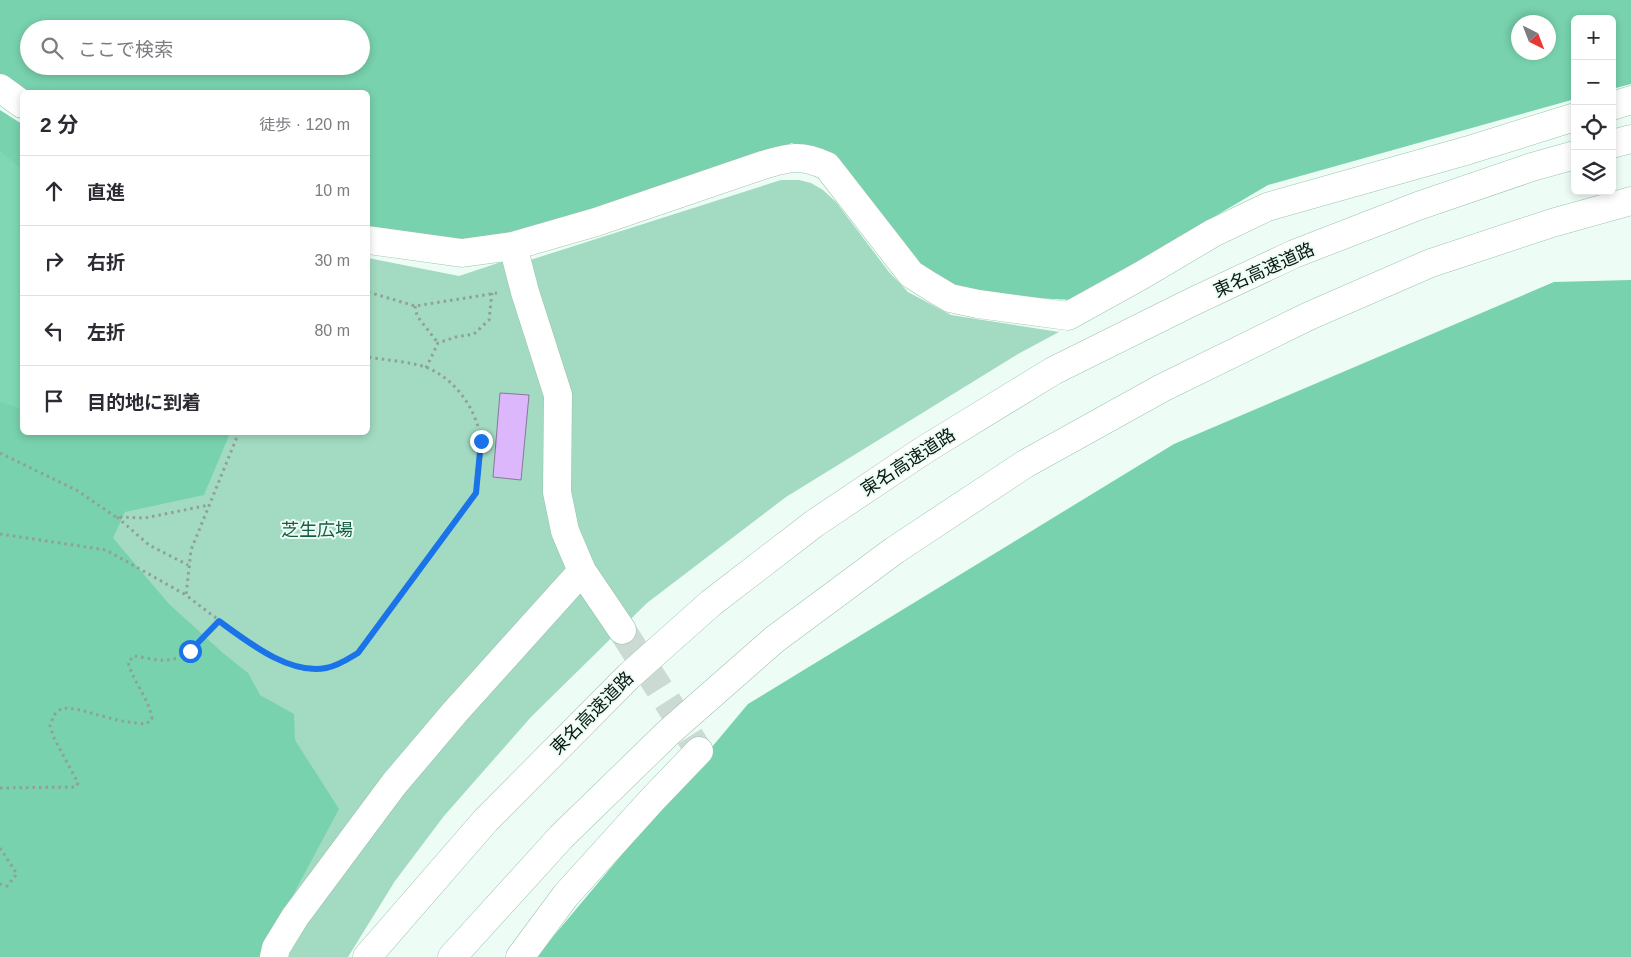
<!DOCTYPE html>
<html lang="ja">
<meta charset="utf-8">
<style>
:root{--surface:#fff;--page:#f2f2f3;--text:#2b2b33;--muted:#7c7c81;--line:#e1e1e2}
body{margin:0;font-family:Helvetica,"Noto Sans JP",sans-serif;background:var(--page);color:var(--text)}
.controls{position:absolute;right:15px;top:15px;display:grid;overflow:hidden;border-radius:8px;box-shadow:0 2px 8px #0003}
.controls button{width:45px;height:45px;display:grid;place-items:center;padding:0;border:0;border-bottom:1px solid var(--line);background:var(--surface);color:var(--text);font:25px sans-serif}
.compass{position:absolute;left:1511px;top:15px;width:45px;height:45px;border-radius:50%;background:var(--surface);box-shadow:0 2px 8px #0003;rotate:138deg}
.stop{position:absolute;width:15px;height:15px;margin:-11px;border:4px solid #1a73e8;border-radius:50%;background:#fff}
.stop.end{background:#1a73e8;border-color:#fff;box-shadow:0 1px 5px #0008}
.list{margin:0;padding:0;list-style:none}
h2{display:flex;justify-content:space-between;align-items:center;height:65px;margin:0;padding:0 20px;font-size:21px}
h2 small{font-size:16px;font-weight:400;color:var(--muted)}
.list li{display:grid;grid-template-columns:32px 1fr auto;gap:15px;align-items:center;box-sizing:border-box;height:70px;padding:0 20px;border-top:1px solid var(--line)}
.list b{display:block;font-size:19px;white-space:nowrap}
.list em{font-size:16px;font-style:normal;color:var(--muted)}
.icon{flex:none;width:28px;height:28px;fill:none;stroke:currentColor;stroke-width:2;stroke-linecap:round;stroke-linejoin:round}
.map{position:relative;flex:none;width:1631px;height:957px;overflow:hidden}
.search{position:absolute;background:var(--surface);box-shadow:0 2px 8px #0003;left:20px;top:20px;width:350px;height:55px;display:flex;align-items:center;gap:12px;box-sizing:border-box;padding:0 18px;border-radius:28px;color:var(--muted);font-size:19px}
.panel{position:absolute;background:var(--surface);box-shadow:0 2px 8px #0003;left:20px;top:90px;width:350px;height:345px;border-radius:8px}
.map>svg:first-child{display:block}
.green{fill:#a2dbc1}
.forest{fill:#78d2ad;fill-rule:evenodd}
.water{fill:#7fd8b3}
.building{fill:#ddb7fc;stroke:#887896}
.lines{fill:none;stroke-linecap:round;stroke-linejoin:round}
.minor-tunnel{stroke:#cbdbd3;stroke-width:28;stroke-dasharray:28 14;stroke-linecap:butt}
.minor-casing{stroke:#9cc3b1;stroke-width:29}
.motorway-casing{stroke:#9cc3b1;stroke-width:29}
.path{stroke:#90a099;stroke-width:3;stroke-dasharray:2.5 4;stroke-linecap:butt}
.minor{stroke:#fff;stroke-width:28}
.motorway{stroke:#fff;stroke-width:28}
.route{stroke:#1a73e8;stroke-width:6}
.labels{text-anchor:middle;stroke-width:4;stroke-linejoin:round;paint-order:stroke}
.street-label{font-size:18px;fill:#0a1913;stroke:#edfdf5}
.park-label{font-size:18px;fill:#165c44;stroke:#edfdf5}
</style>
<div class="map">
<svg width="1631" height="957" viewBox="0 0 1631 957">
<rect width="100%" height="100%" fill="#edfdf5"/>
<path class="green" d="M781,180H799L811,183L823,190L836,202L889,272L908,292L951,315L1059,332L1018,354L786,497L647,603L531,717L444,816L395,881L348,957H0V402L22,432H368V258L459,276L501,262L527,261Z"/>
<path class="forest" d="M0,0H1631V84L1612,89V19H1575V99L1268,185L1073,300L974,295L921,273L837,166L792,143L704,176L545,227L442,245L368,235V92H22L0,78ZM1518,22H1548V52H1518ZM29,29H361V66H29Z
M0,110L22,124V432L230,433L204,495L125,512L113,538L169,604L223,653L248,673L260,695L294,714L295,740L339,809L263,951L264,957H0Z
M1631,280V957H536L748,704L1174,444L1554,282Z"/>
<path class="water" d="M0,151L22,169V409L0,402Z"/>
<path class="building" d="M500,393L529,395L521,480L493,477Z"/>
<g class="lines">
<path class="minor-tunnel" d="M622,630L699,751"/>
<g class="minor-casing">
<path id="minor" d="M0,88L22,104
M1612,106L1631,100
M368,240L462,253L513,246L596,222L763,165C790,157 801,154 827,166L911,274L930,286L950,298L978,304L1068,316L1142,275L1213,233L1267,207L1469,150L1575,117
M513,246L525,292L558,395L557,492L565,531L582,571L622,630
M274,957L276,948L295,917L394,784L455,712L582,571
M520,957L566,895L652,800L699,751"/>
</g>
<g class="motorway-casing">
<path id="motorway" d="M1612,144L1631,139
M367,957L486,820L629,676L711,603L815,523L924,450L1053,371L1192,302L1294,254L1418,206L1532,167L1575,155
M452,957L561,837L669,732L775,639L895,550L1025,464L1162,388L1309,316L1431,263L1552,223L1631,201"/>
</g>
<path class="path" d="M368,292L415,306L497,293
M415,306L417,316L438,343
M426,368L438,343L456,337L474,334L489,320L492,293
M239,432L191,550L186,595C214,617 241,637 272,655C283,661 294,668 307,670C326,671 342,663 358,653L476,493C478,476 483,456 481,439C476,409 456,380 428,368C413,362 385,360 368,357
M0,453L78,491L116,517L145,518L209,505
M117,517L149,545L188,565
M0,534L106,550L186,595
M0,788L76,787L78,783L54,738L50,726L54,715L62,708C79,708 89,713 106,717C119,721 132,723 146,724L152,719C149,698 133,682 128,662L134,656C144,657 156,661 166,660C189,659 204,637 219,621
M0,848L17,874L7,886L0,884"/>
<use href="#minor" class="minor"/>
<use href="#motorway" class="motorway"/>
</g>
<g class="lines">
<path class="route" d="M190,651L219,621C248,642 289,675 326,668C338,666 348,659 358,653L476,493L481,441"/>
</g>
<g class="labels">
<g class="street-label">
<text transform="translate(1264 270) rotate(-24)" y="6">東名高速道路</text>
<text transform="translate(908 462) rotate(-33)" y="6">東名高速道路</text>
<text transform="translate(592 713) rotate(-45)" y="6">東名高速道路</text>
</g>
<g class="park-label">
<text x="317" y="536">芝生広場</text>
</g>
</g>
</svg>
<div class="controls">
<button>+</button>
<button>−</button>
<button><svg class="icon" aria-label="locate" viewBox="0 0 24 24"><circle cx="12" cy="12" r="6"/><path d="M12 2v4M12 18v4M2 12h4M18 12h4"/></svg></button>
<button><svg class="icon" aria-label="layers" viewBox="0 0 24 24"><path d="M12 4l9 5-9 5-9-5zM3 14l9 5 9-5"/></svg></button>
</div>
<svg class="compass" viewBox="-18 -18 36 36"><path d="M0-13l5 13h-10z" fill="#e53935"/><path d="M0 13l5-13h-10z" fill="#7c7c81"/></svg>
<div class="stop" style="left:190px;top:651px"></div>
<div class="stop end" style="left:481px;top:441px"></div>
<div class="search"><svg class="icon" aria-label="search" viewBox="0 0 24 24"><circle cx="10" cy="10" r="6"/><path d="M15 15l6 6"/></svg>ここで検索</div>
<section class="panel">
<h2>2 分<small>徒歩 · 120 m</small></h2>
<ul class="list">
<li><svg class="icon" aria-label="ahead" viewBox="0 0 24 24"><path d="M12 20V5M6 11l6-6 6 6"/></svg><div><b>直進</b></div><em>10 m</em></li>
<li><svg class="icon" aria-label="right" viewBox="0 0 24 24"><path d="M7 20v-9h11M14 6l5 5-5 5"/></svg><div><b>右折</b></div><em>30 m</em></li>
<li><svg class="icon" aria-label="left" viewBox="0 0 24 24"><path d="M17 20v-9H6M10 6l-5 5 5 5"/></svg><div><b>左折</b></div><em>80 m</em></li>
<li><svg class="icon" aria-label="arrive" viewBox="0 0 24 24"><path d="M6 21V4h12l-3 4 3 4H6"/></svg><div><b>目的地に到着</b></div></li>
</ul>
</section>
</div>
